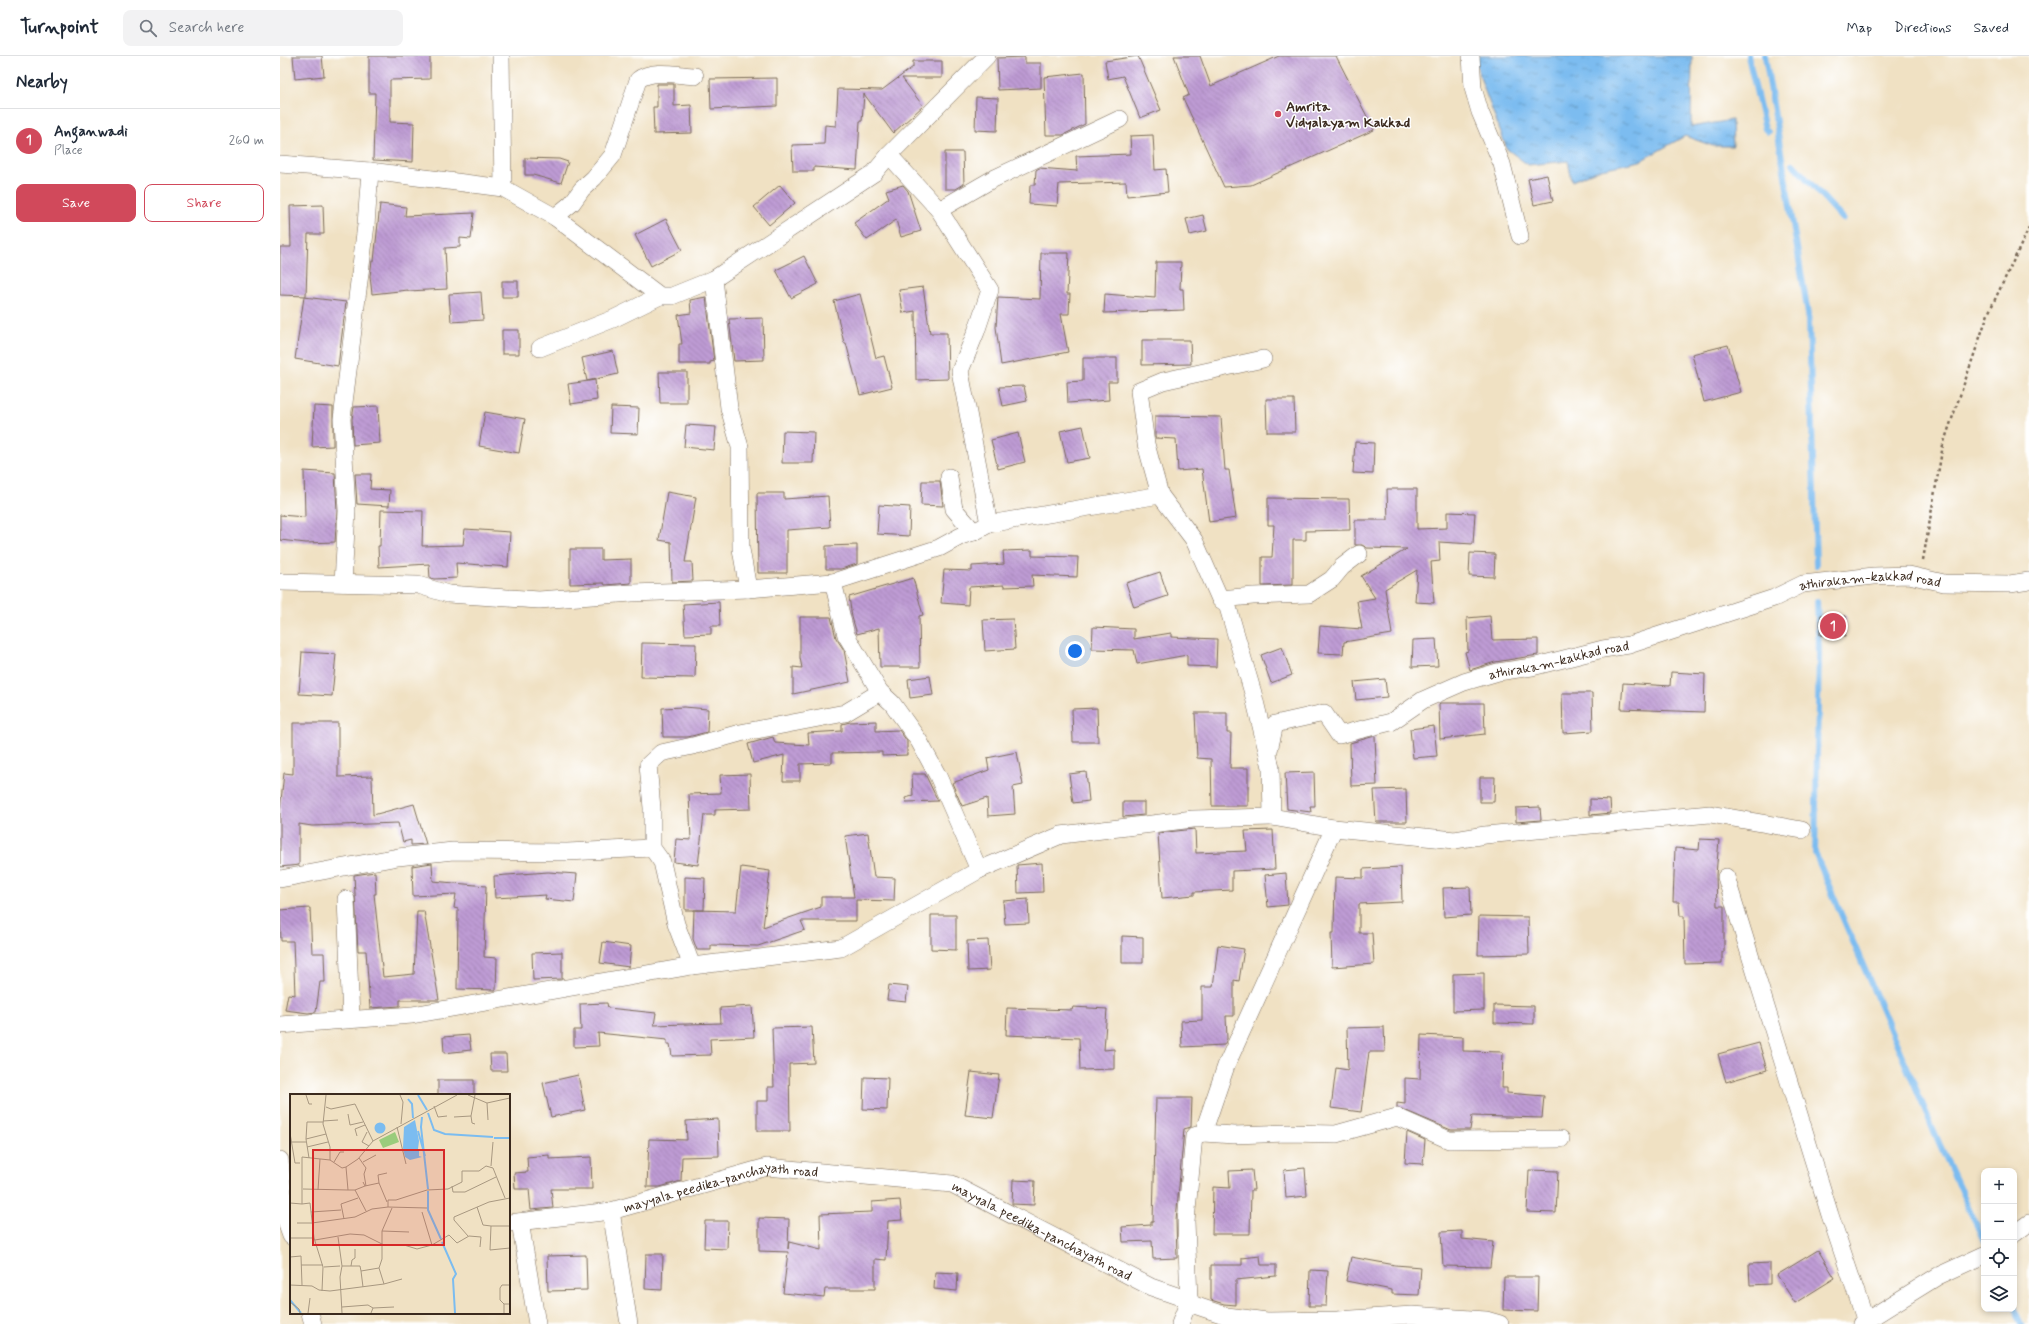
<!DOCTYPE html>
<meta charset="utf-8">
<style>
:root{--surface:#fff;--page:#f2f2f3;--text:#1f2937;--muted:#747a83;--line:#e0e1e3;--accent:#d1495b}
body{margin:0;font-family:Mynerve,sans-serif;background:var(--page);color:var(--text)}
.controls{position:absolute;right:12px;bottom:12px;display:grid;overflow:hidden;border-radius:8px;box-shadow:0 2px 6px #0003}
.controls button{width:36px;height:36px;display:grid;place-items:center;padding:0;border:0;border-bottom:1px solid var(--line);background:var(--surface);color:var(--text);font:20px sans-serif}
.you{position:absolute;left:795px;top:595px;width:14px;height:14px;margin:-10px;border:3px solid #fff;border-radius:50%;background:#1a73e8;box-shadow:0 0 0 6px #1a73e833}
.badge{display:grid;place-items:center;width:26px;height:26px;border-radius:50%;background:var(--accent);color:#fff;font-size:13px;font-weight:700}
.pin{position:absolute;translate:-50% -50%;border:2px solid #fff;box-shadow:0 1px 4px #0006}
.list{margin:0;padding:0;list-style:none}
h2{display:flex;justify-content:space-between;align-items:center;height:52px;margin:0;padding:0 16px;font-size:17px}
h2 small{font-size:13px;font-weight:400;color:var(--muted)}
.list li{display:grid;grid-template-columns:26px 1fr auto;gap:12px;align-items:center;box-sizing:border-box;height:64px;padding:0 16px;border-top:1px solid var(--line)}
.list b{display:block;font-size:15px;white-space:nowrap}
.list p{margin:0;font-size:13px;white-space:nowrap;color:var(--muted)}
.list em{font-size:13px;font-style:normal;color:var(--muted)}
.actions{display:flex;gap:8px;padding:12px 16px}
.actions a{flex:1;padding:9px 0;border:1px solid var(--accent);border-radius:8px;text-align:center;font-size:14px;color:var(--accent)}
.actions .main{background:var(--accent);color:#fff}
.icon{flex:none;width:22px;height:22px;fill:none;stroke:currentColor;stroke-width:2;stroke-linecap:round;stroke-linejoin:round}
.map{position:relative;flex:none;width:1749px;height:1268px;overflow:hidden}
header{display:flex;align-items:center;gap:24px;box-sizing:border-box;height:56px;padding:0 20px;background:var(--surface);border-bottom:1px solid var(--line)}
header strong{font-size:19px}
nav{display:flex;gap:22px;margin-inline-start:auto;font-size:14px}
.search{width:280px;height:36px;background:var(--page);display:flex;align-items:center;gap:10px;box-sizing:border-box;padding:0 14px;border-radius:8px;color:var(--muted);font-size:15px}
main{display:flex}
aside{flex:1;background:var(--surface)}
.map>svg:first-child{display:block}
.water{fill:url(#water-ripples);stroke:#5b7387}
.lines{fill:none;stroke-linecap:round;stroke-linejoin:round}
.stream{stroke:#7bbcf0;stroke-width:6}
.building{fill:url(#building-back-hatch)}
.minor-casing{stroke:#7a6a58;stroke-width:18}
.path{stroke:#7a6a58;stroke-width:2.5;stroke-dasharray:3 3;stroke-linecap:butt}
.minor{stroke:#fff;stroke-width:17}
.poi-dot{fill:#d1495b;stroke:#fff;stroke-width:1.5}
.labels{text-anchor:middle;stroke-width:3;stroke-linejoin:round;paint-order:stroke}
.poi-label{font-size:14px;font-weight:bold;fill:#3b2a1e;stroke:#fff;text-anchor:start}
.street-label{font-size:14px;fill:#3b2a1e;stroke:#fff}
.inset-river{fill:none;stroke:#7bbcf0;stroke-width:2}
.inset-road{fill:none;stroke:#a89881;stroke-width:1}
.view{fill:#d62828;fill-opacity:0.15;stroke:#d62828;stroke-width:2}
.inset-edge{fill:none;stroke:#3b2a1e;stroke-width:2}
</style>
<header>
<strong>Turnpoint</strong>
<div class="search"><svg class="icon" aria-label="search" viewBox="0 0 24 24"><circle cx="10" cy="10" r="6"/><path d="M15 15l6 6"/></svg>Search here</div>
<nav><a>Map</a><a>Directions</a><a>Saved</a></nav>
</header>
<main>
<aside>
<h2>Nearby<small></small></h2>
<ul class="list">
<li><span class="badge">1</span><div><b>Anganwadi</b><p>Place</p></div><em>260 m</em></li>
</ul>
<div class="actions"><a class="main">Save</a><a>Share</a></div>
</aside>
<div class="map">
<svg width="1749" height="1268" viewBox="0 0 1749 1268">
<defs>
<pattern id="water-ripples" width="26" height="14" patternUnits="userSpaceOnUse"><rect width="26" height="14" fill="#7bbcf0"/><path d="M2 4q2-2 4 0t4 0M15 11q2-2 4 0t4 0" fill="none" stroke="#6699c2"/></pattern>
<pattern id="building-back-hatch" width="6" height="6" patternUnits="userSpaceOnUse"><rect width="6" height="6" fill="#be9bd4"/><path d="M-1 5l2 2M0 0l6 6M5-1l2 2" fill="none" stroke="#9c7fab"/></pattern>
</defs>
<rect width="100%" height="100%" fill="#fff"/>
<filter id="ink" filterUnits="userSpaceOnUse"><feTurbulence type="fractalNoise" baseFrequency=".025" numOctaves="2"/><feDisplacementMap in="SourceGraphic" scale="8" xChannelSelector="R" yChannelSelector="G"/><feConvolveMatrix kernelMatrix="1 2 1 2 8 2 1 2 1" color-interpolation-filters="sRGB"/></filter>
<filter id="wash" filterUnits="userSpaceOnUse"><feTurbulence type="fractalNoise" baseFrequency=".012" numOctaves="4" result="noise"/><feDisplacementMap in="SourceGraphic" scale="16" xChannelSelector="R" yChannelSelector="G"/><feGaussianBlur stdDeviation="0.9" result="paint"/><feColorMatrix in="noise" values="0 0 0 0 0 0 0 0 0 0 0 0 0 0 0 0 0 1.4 0 .05"/><feComposite in="paint" operator="in"/></filter>
<g filter="url(#wash)">
<rect width="100%" height="100%" fill="#f0e1c3"/>
<path class="water" d="M1194,0H1412L1411,71L1452,64L1453,90H1433L1405,80L1360,105L1321,113L1292,125L1288,105L1248,109L1227,93L1203,30Z"/>
<g class="lines">
<path class="stream" d="M1468,0L1485,73L1488,76
M1485,0L1529,264L1536,509
M1513,108L1563,163
M1537,545L1539,598L1535,797L1660,1089L1704,1185
M1734,1251L1742,1268"/>
</g>
<g id="blocks">
<path class="building" d="M13,0H42L44,20L15,23Z
M89,0H150V23L110,24V66L134,67L133,106L93,104L95,37H89Z
M858,0L881,54L860,62L843,20L828,23L825,5Z
M894,0H920L931,30L999,0H1056L1094,74L971,129L944,131L903,42L909,39Z
M745,1V7H761V32L718,34L717,2Z
M633,5H662V22H622L643,50L613,77L584,38L582,65H580L577,114L534,111V115H513L512,89L544,88L545,69L556,70L558,33L602,34L633,11Z
M804,17L805,68L783,79H766L764,21Z
M497,22V50L431,53L430,23Z
M377,28H394V50L411,49L412,77L374,78L373,51H377Z
M696,41L718,42L717,75L695,74Z
M873,79L875,114L886,113L888,136L847,140L846,126L779,128L777,150L749,148L750,129H755L756,114L759,112L797,115L796,100L851,98L850,80Z
M665,96H683L684,128L676,133H665Z
M245,102L279,103L288,106L281,127L253,119H245Z
M1267,119L1273,145L1254,149L1248,123Z
M500,129L515,147L489,169L474,151Z
M623,129L628,135L641,175L621,181L616,164L587,184L574,167L609,142L606,134Z
M100,148L126,151L125,160L194,157L191,183L180,182V191L165,192L167,233L128,235V234L92,238L90,220L92,205H94Z
M43,149L44,178H28L26,240L0,239V191H11L10,150Z
M923,159L927,175L910,179L906,163Z
M386,163L402,194L371,210L355,179Z
M761,197H789L787,238H790L789,258H781L788,296L721,309L716,271L718,241L760,243Z
M524,200L538,228L511,242L496,214Z
M876,206H901L900,233H903L904,254L824,257L825,238L875,242Z
M222,225H238V241H222Z
M643,231L650,277H667L668,323L636,324L635,255L623,257L619,234Z
M201,236L203,264L171,266L169,238Z
M580,238L596,302L604,300L612,331L580,339L566,287H564L554,245Z
M24,241L66,246L58,310L15,303Z
M426,241L434,305L430,306V308H399V288H402L398,259L411,257L410,244Z
M483,262L484,304L454,305L449,263Z
M222,274H239V298H222Z
M862,284H910L911,308L862,309Z
M1448,289L1461,336L1424,346L1412,298Z
M333,295L338,318L307,325L302,302Z
M803,302H837V326H828L829,344L788,347L787,326L803,325Z
M379,316H407V347H380Z
M315,324L317,344L291,348L288,328Z
M744,330L747,345L723,350L719,331Z
M986,343H1014L1015,376H987Z
M34,350L53,351V390L32,391Z
M98,350L100,387L73,389L72,363L74,351Z
M331,351L359,352L358,378L330,377Z
M205,356L245,363L239,397L199,390Z
M875,360L941,361L945,414H949L956,462L929,466L922,413L898,415L896,383L875,382Z
M406,369L436,371L434,394L404,391Z
M803,370L810,402L787,406L780,375Z
M503,375L534,376L533,407H502Z
M738,377L745,406L718,413L711,384Z
M1075,386L1094,387L1093,418L1073,417Z
M24,415L55,417L57,455L55,486L26,487L0,484V459L25,461Z
M75,418H91L90,433L110,434L109,450L77,448Z
M642,425H660L663,450L641,449Z
M1107,433H1137V473L1167,472V456L1195,457L1193,488L1159,486L1160,505L1151,506L1154,547L1135,546L1137,514L1105,533L1112,578L1064,586L1063,598L1038,597L1040,570L1082,573L1077,545L1095,542L1081,520L1127,493L1087,492L1082,489H1075V464H1108Z
M387,436L416,441L405,506H412L413,525L392,526L391,486L379,484Z
M477,437H504V443L548,440L550,471L507,474V517H478Z
M988,442L1069,443L1070,474L1026,475V484H1013V529L982,530V501H992L994,469H988Z
M599,449L630,451L629,480L597,478Z
M101,454L143,455L142,490L183,489L185,473L230,476L228,511L176,507L177,522L154,523L150,522L149,508L99,511L98,490H100Z
M577,489V508L561,513H546V490Z
M290,493H321V504L351,503V527L325,529L324,527L290,528Z
M752,494V500L798,501L797,521L752,519L753,530L724,531V529L689,531L688,549L661,547L664,514L692,515V510L724,508L723,495Z
M1190,497L1215,498L1214,521L1189,520Z
M880,516L888,540L854,551L846,527Z
M633,522L643,559L639,560L640,611H600L599,572L577,578L572,561L569,541Z
M439,546L440,570H431V578L405,579L403,548Z
M1541,559L1566,560L1565,580L1540,579Z
M1210,560L1212,584L1258,583V599L1215,606L1190,614L1185,596L1188,595L1187,562Z
M520,561H551L556,582L564,594L570,626L513,638V611L522,612L520,602Z
M733,563L735,593L705,595L703,564Z
M813,571L854,573V583L891,577V581L937,583L936,611L907,610V599L857,608L854,594L812,593Z
M1156,583L1158,610L1132,611L1133,584Z
M362,587L416,588L415,622L361,621Z
M1002,591L1012,619L991,627L981,599Z
M22,596L56,598L52,640L19,638Z
M1391,616L1425,618L1424,656L1341,653L1343,627L1390,630Z
M650,620L653,639L630,642L628,623Z
M1105,623L1107,641L1076,644L1074,626Z
M1282,637H1312L1313,675L1283,677Z
M1160,647H1204L1205,678L1160,683L1159,648Z
M382,652L404,651L428,653L427,676L408,681H383Z
M817,652L818,686H793L792,653Z
M915,657H947V677H951L950,712H968V750H932L931,703L917,702Z
M596,665V675L619,674L627,685V699L602,700V696L552,697V707L520,708V725H503L504,699L473,707L468,688L493,681L495,687L529,689L528,677L562,675V668L570,666Z
M13,667H58V721L92,720L93,759L134,748L146,788L131,789V784L123,786L118,767L32,770L19,768V809L0,811V754L4,717L13,718Z
M1154,670L1157,700L1133,702L1130,673Z
M1095,680L1097,729L1071,730L1070,687Z
M737,696L743,729L733,731L735,758L708,760L707,742L682,750L672,727L709,714L707,702Z
M806,716L809,745L793,747L789,718Z
M1034,716L1035,750H1030L1031,756L1007,753L1005,717Z
M470,718L471,753L435,754V759H424L418,809L394,806L396,783L411,784L409,738L441,737L440,719Z
M632,718H645L658,745L626,746L625,742L633,740Z
M1200,721H1215L1214,746H1200Z
M1126,733L1127,766H1096L1094,734Z
M1310,743L1330,744L1331,757L1310,759Z
M843,746H864V759L843,761Z
M1260,751L1261,764L1236,766V752Z
M915,773L916,797L967,795L965,775L993,774L995,813L952,815V834L914,836V839L882,842L878,777Z
M588,777L594,821L615,822L614,845L576,844V865H521L525,874L478,890L431,889V894H417L413,883L414,854L456,855L461,811L490,815L483,871L541,851V841H574L565,780Z
M1420,783L1439,784L1436,819L1437,850H1444V896H1442V907L1405,908L1404,860H1400L1399,846H1393L1395,792L1419,794Z
M152,807L153,825L206,830L204,901L217,902L216,934L177,933L178,853L174,852L176,838L133,840L132,810Z
M762,807L763,836L738,837L737,809Z
M1121,811L1122,846L1079,848V877H1092L1094,908L1052,911L1051,877H1054L1055,821L1083,822V813Z
M95,816L96,838H94L103,921L134,918L137,855H144L159,944H120V950L90,952L86,895H78L74,819Z
M268,816L297,818L294,846L265,843L266,839L215,842L214,820Z
M1006,817L1008,849L988,851L985,819Z
M405,821L425,822L424,854H405Z
M1190,831L1191,859L1164,861L1163,832Z
M748,843L749,867L725,868L723,845Z
M30,852L32,897H44L45,926H40L36,956L28,957L5,954L8,938L15,939L13,885H1L0,854Z
M651,859H676V894L651,893Z
M1199,860L1248,861L1249,898L1198,899Z
M842,880L863,881V907H842Z
M708,884L710,914L688,915L687,885Z
M323,886L351,890L349,911L320,907Z
M938,889L964,893L959,925L954,924V960H946L947,983L944,989L902,991L901,965L922,964V931H933Z
M282,896V923L253,924L252,897Z
M1204,917V954L1173,955V918Z
M609,929L628,931L626,946L607,944Z
M327,947L328,952L376,957L374,969L441,967L440,952L472,950L474,981L430,983L431,999L392,1000L390,988H387V984L318,977L319,990L294,991V974H301L300,948Z
M1214,949L1254,950V968L1214,967Z
M793,951L827,953L824,994L834,993V1013L800,1014L799,982L726,979L727,952L792,954Z
M532,971L534,1007L509,1008L510,1075H477V1045H488V1031H494L492,972Z
M1104,971L1105,996H1089L1081,1056L1051,1052L1056,1012L1068,1014L1067,972Z
M189,979L191,994L164,997L163,981Z
M1141,979L1183,981V995L1223,996L1222,1032H1227V1037L1264,1040L1262,1062L1192,1060L1190,1074H1171L1117,1051V1047L1125,1048V1022L1140,1023Z
M1479,987L1487,1014L1446,1026L1438,998Z
M210,998H226L227,1015H211Z
M691,1016L719,1019L713,1062L685,1059Z
M298,1019L305,1054L271,1061L263,1027Z
M584,1021L608,1022L607,1054L583,1053Z
M158,1024H194V1039H158Z
M876,1042H912L911,1071L904,1073L896,1164L897,1202L873,1203L872,1185L843,1186L842,1171L871,1169V1166H873Z
M438,1063L439,1100L402,1101L401,1125L380,1131H367L369,1083L407,1084L406,1065Z
M1127,1076L1145,1084L1143,1108L1125,1107Z
M269,1099V1103L311,1101L312,1133H271L273,1152L251,1154L249,1133H235L234,1117L248,1116L247,1101Z
M1025,1112L1027,1140L1006,1142L1004,1114Z
M972,1114L974,1134H971L970,1178H932L933,1131L950,1132L949,1115Z
M1249,1114L1278,1115L1276,1157L1247,1156Z
M733,1124L755,1125L754,1149L732,1148Z
M620,1144L622,1164L608,1165L606,1204L595,1203V1233H545L544,1241L503,1237L508,1196L479,1195V1162L509,1163L508,1193L509,1186L541,1194L540,1158L592,1156V1146Z
M425,1165H448L447,1193L424,1192Z
M1182,1175V1183L1213,1186L1210,1211L1163,1210L1161,1176Z
M1538,1194L1555,1222L1515,1247L1497,1219Z
M366,1198H383L382,1234L365,1233Z
M306,1199L307,1234L268,1235L267,1200Z
M980,1200L981,1209H996V1220L956,1224V1249L944,1248L931,1244V1209H962V1202Z
M1071,1201L1115,1209L1141,1211L1139,1239L1112,1238V1234L1066,1225Z
M1490,1207V1228L1470,1229L1469,1208Z
M1030,1214L1048,1215L1046,1250H1029Z
M655,1216L678,1217L677,1235L654,1233Z
M1224,1221H1258L1257,1255L1223,1254Z"/>
</g>
</g>
<g filter="url(#ink)">
<use href="#blocks" fill-opacity="0" stroke="#7a6a58" stroke-width="1"/>
<g class="lines">
<g class="minor-casing">
<g id="minor">
<path d="M221,0L223,132"/>
<path d="M1191,0L1193,32L1200,56L1222,108L1240,180"/>
<path d="M609,99L659,154L710,234L696,276L680,315L709,468"/>
<path d="M0,108L90,115L223,132L275,161L380,240H392L434,223L594,117L609,99L707,0"/>
<path d="M659,154L711,124L840,63"/>
<path d="M275,161L292,147L302,133L314,122L333,99L358,24C372,13 397,19 415,20"/>
<path d="M434,223L449,352L460,391L461,493L468,533L553,526"/>
<path d="M260,292L333,263L380,240"/>
<path d="M669,421L674,453L694,476L681,480L659,492L553,526L566,579L600,636L612,647L639,685L658,720L699,814"/>
<path d="M880,439L914,484L940,543L947,548L973,637L987,695"/>
<path d="M694,476L709,468L880,439L866,388L859,335L883,325L983,303"/>
<path d="M0,526L138,529L168,538L259,544L352,537L468,533"/>
<path d="M63,527L67,455L62,363L86,169L90,115"/>
<path d="M940,543L973,540L1029,538L1052,523L1062,511L1079,498"/>
<path d="M992,761L1054,772L1175,784L1205,779L1430,758L1522,774"/>
<path d="M1446,821L1550,1159L1586,1266"/>
<path d="M0,823L118,801L173,795L287,796L372,792"/>
<path d="M66,843L71,963"/>
<path d="M412,910L396,868L382,806L372,792V752L368,709L381,697L417,689L460,677L565,657L600,636"/>
<path id="s1" d="M0,969L132,959L412,910L561,892L699,814L781,779L913,763L992,761L991,711L988,699L995,668L1044,657L1059,679L1111,666L1143,644L1184,626L1218,616L1252,611L1323,593L1349,589L1494,542L1523,528L1594,520L1629,519L1664,527L1730,528L1749,525"/>
<path d="M923,1077L954,1079L1008,1077L1056,1078L1117,1061L1169,1084L1281,1083"/>
<path d="M0,1104L6,1166L11,1180"/>
<path d="M331,1155L349,1268"/>
<path d="M240,1166L257,1268"/>
<path id="s2" d="M229,1167L331,1155L487,1111L672,1128L871,1231L909,1244L914,1249L947,1260L987,1265L1057,1264L1132,1259L1206,1264L1220,1268"/>
<path d="M1734,1178L1749,1167"/>
<path d="M30,1257L33,1268"/>
<path d="M900,1268L909,1244L906,1165L914,1080L923,1077L946,1010L1054,772"/>
<path d="M1581,1268L1658,1220L1704,1199"/>
</g>
</g>
<path class="path" d="M1643,504L1663,389L1708,258L1749,172"/>
<use href="#minor" class="minor"/>
</g>
</g>
<circle class="poi-dot" cx="998" cy="58" r="4"/>
<g class="labels">
<g class="poi-label">
<text x="1006" y="55">Amrita<tspan x="1006" dy="16">Vidyalayam Kakkad</tspan></text>
</g>
<g class="street-label">
<text dy="5" stroke="none"><textPath href="#s1" startOffset="1756">athirakam-kakkad road</textPath></text>
<text dy="5" stroke="none"><textPath href="#s1" startOffset="1432">athirakam-kakkad road</textPath></text>
<text dy="5" stroke="none"><textPath href="#s2" startOffset="216">mayyala peedika-panchayath road</textPath></text>
<text dy="5" stroke="none"><textPath href="#s2" startOffset="552">mayyala peedika-panchayath road</textPath></text>
</g>
</g>
<g transform="translate(10 1038)">
<rect width="220" height="220" fill="#f0e1c3"/>
<path d="M105,38L109,48L93,54L89,46Z" fill="#9acc7c"/>
<path d="M125,26L129,47L128,55L125,56H129V62L132,63L120,66L115,63L113,54L114,33ZM84.5 34a5.5 5.5 0 1 1 11 0a5.5 5.5 0 1 1-11 0Z" fill="#7bbcf0"/>
<path class="inset-river" d="M128,1L137,16M118,5L122,10L123,24M138,19L144,36L155,40L203,43M132,23L131,33L138,95M128,37L135,62M204,44H220M138,97V116L151,145M152,148L166,180L163,185L165,219M0,206L11,219"/>
<path class="inset-road" d="M16,1L19,10H22M36,1L33,30L40,53V66M110,1L113,8L111,30M178,1L197,9L220,4M197,9L198,26M144,12L148,23L157,22M36,13L41,15L65,10L83,47M58,20L60,31L73,28M181,22L185,1M164,23L181,22L182,29L185,30M33,27L48,26M107,33L116,70M77,38L72,48L79,52M0,39L5,69H10M67,42L65,35L75,31M16,45L17,28H33M2,48H16M17,53L38,48M19,64L16,45L36,40M69,64L76,74L74,80L76,92M44,68L50,58H54M73,68L86,61M201,72L203,48M56,73L58,96H65M73,88L75,92L65,96L76,117M89,89L97,108M75,92L89,89L88,81L97,79M162,92L163,98H175L206,83M13,95L58,96M28,96L30,65M0,109L12,110M98,113L137,114M187,113L193,131L201,132L200,156L220,154M21,118L51,116M132,118L142,151M54,125L51,110L68,104M7,129H22M22,129L65,123L82,115L98,113V106H106L137,96L158,95L172,88V77H189L196,72L203,74L215,104M201,132H220M92,137L119,138M178,142L164,126V123L199,108L220,104M179,142L191,143L190,153M48,143L52,172L50,183L52,219M0,144H24M25,146L60,140L74,141L94,151H114L127,155L142,151L159,141L167,149L179,142M0,163L11,162L12,191M11,171H33M52,172H70L71,177L89,174M61,172L62,166L65,164V155M34,173L50,172M71,177L73,193M94,190L112,185M0,191L22,192L29,196L40,197L94,190L89,174L92,165V137L102,114M32,197L33,173L24,144L20,109L12,110V63L40,66L52,74L56,73L68,65L83,47L167,1M0,208L9,215L10,219M214,210L210,206V194L212,191H220M52,213L78,211L83,214L81,219M83,214L104,213M18,219L20,204M214,219V210H220"/>
<path class="view" d="M23,56H154V151H23Z"/>
<rect width="220" height="220" class="inset-edge"/>
</g>
</svg>
<div class="controls">
<button>+</button>
<button>−</button>
<button><svg class="icon" aria-label="locate" viewBox="0 0 24 24"><circle cx="12" cy="12" r="6"/><path d="M12 2v4M12 18v4M2 12h4M18 12h4"/></svg></button>
<button><svg class="icon" aria-label="layers" viewBox="0 0 24 24"><path d="M12 4l9 5-9 5-9-5zM3 14l9 5 9-5"/></svg></button>
</div>
<div class="you"></div>
<div class="pin badge" style="left:1553px;top:570px">1</div>
</div>
</main>
